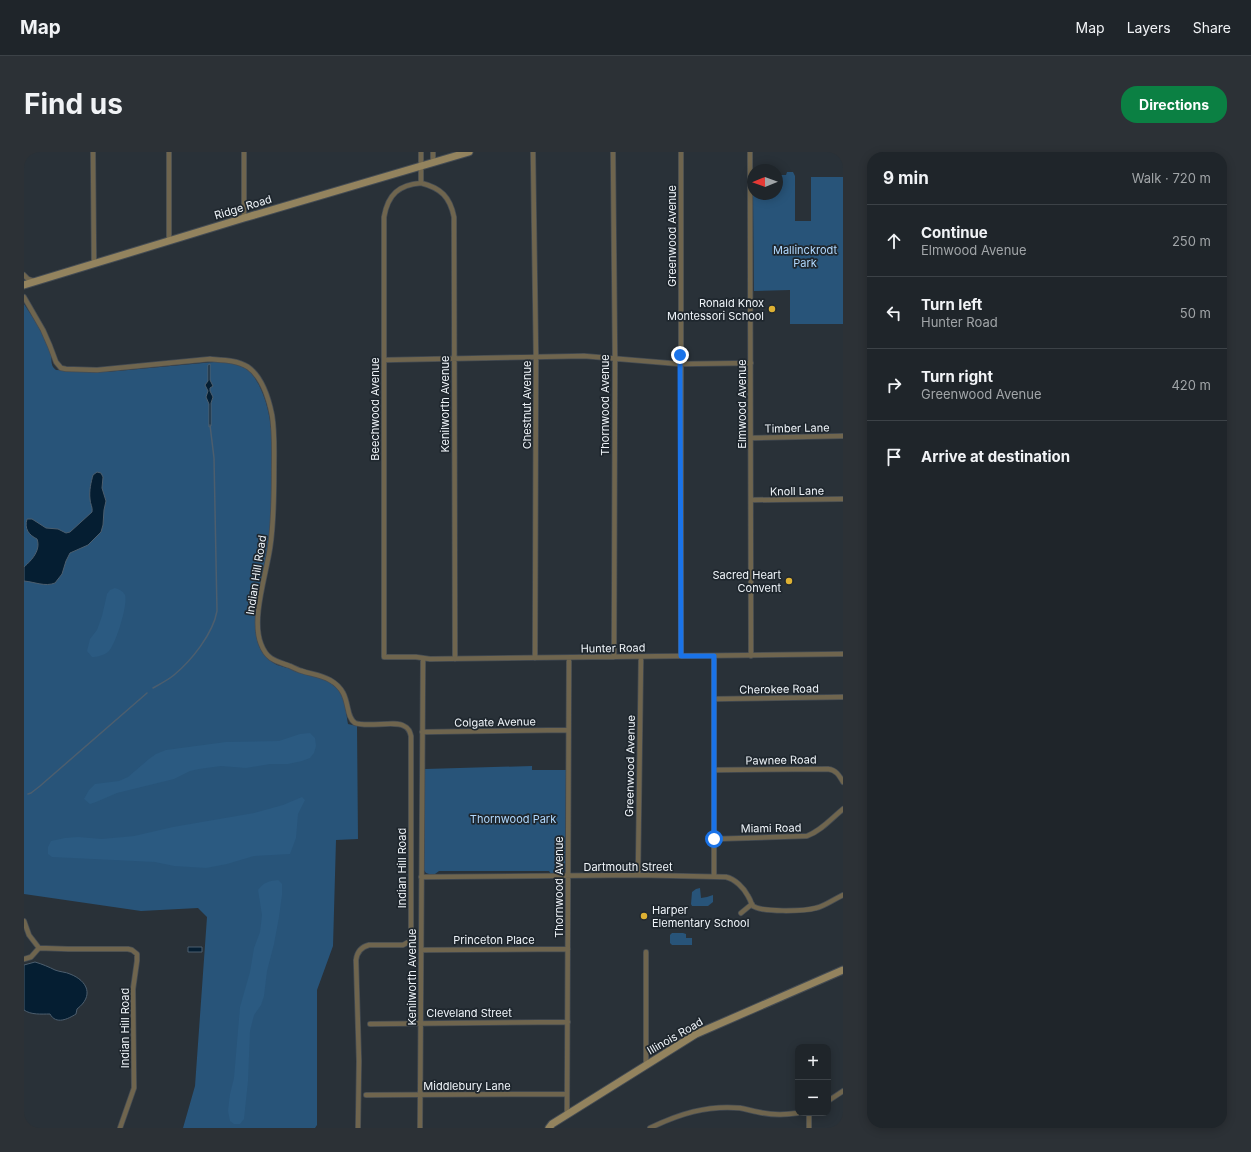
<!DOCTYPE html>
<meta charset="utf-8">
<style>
:root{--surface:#1f252a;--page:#2c3136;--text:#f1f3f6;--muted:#a1a5a8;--line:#3c4247;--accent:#0b8043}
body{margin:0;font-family:Inter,sans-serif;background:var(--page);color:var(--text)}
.controls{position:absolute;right:12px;bottom:12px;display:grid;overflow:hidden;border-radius:8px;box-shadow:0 2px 10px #0003}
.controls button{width:36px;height:36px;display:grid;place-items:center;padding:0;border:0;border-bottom:1px solid var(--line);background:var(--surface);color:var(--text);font:20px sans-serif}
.compass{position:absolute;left:723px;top:12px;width:36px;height:36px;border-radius:50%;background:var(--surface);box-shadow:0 2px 10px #0003;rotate:269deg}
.stop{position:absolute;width:12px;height:12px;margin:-9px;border:3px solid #1a73e8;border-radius:50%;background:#fff}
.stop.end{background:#1a73e8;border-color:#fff;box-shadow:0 1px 4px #0008}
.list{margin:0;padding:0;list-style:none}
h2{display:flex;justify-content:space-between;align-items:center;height:52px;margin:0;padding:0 16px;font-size:17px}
h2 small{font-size:13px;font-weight:400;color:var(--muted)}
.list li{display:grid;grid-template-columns:26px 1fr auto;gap:12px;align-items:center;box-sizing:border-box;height:72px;padding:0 16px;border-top:1px solid var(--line)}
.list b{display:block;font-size:15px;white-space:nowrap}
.list p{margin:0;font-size:13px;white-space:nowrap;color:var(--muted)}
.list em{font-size:13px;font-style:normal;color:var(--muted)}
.icon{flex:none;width:22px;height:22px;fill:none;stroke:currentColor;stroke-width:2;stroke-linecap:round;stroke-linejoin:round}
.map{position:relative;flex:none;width:819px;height:976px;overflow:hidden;border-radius:16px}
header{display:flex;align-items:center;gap:24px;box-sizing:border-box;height:56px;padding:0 20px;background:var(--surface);border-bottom:1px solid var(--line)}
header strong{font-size:19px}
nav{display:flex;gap:22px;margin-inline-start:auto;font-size:14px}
.intro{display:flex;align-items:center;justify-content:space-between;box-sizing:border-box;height:96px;padding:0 24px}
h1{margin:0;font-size:28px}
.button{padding:10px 18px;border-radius:16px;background:var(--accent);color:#fff;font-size:14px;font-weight:700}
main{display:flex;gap:24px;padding:0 24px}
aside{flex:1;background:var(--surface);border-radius:16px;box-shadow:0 2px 10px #0003}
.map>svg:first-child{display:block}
.green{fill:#285479}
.forest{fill:#2b5a81}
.water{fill:#051e32;stroke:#4c5e6e}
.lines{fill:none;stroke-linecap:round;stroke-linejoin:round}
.stream{stroke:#4c5e6e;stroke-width:1.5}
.street-casing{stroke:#454c53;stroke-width:6}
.secondary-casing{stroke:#454c53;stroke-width:9}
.street{stroke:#6f654e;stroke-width:4.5}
.secondary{stroke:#93835e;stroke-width:7}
.route{stroke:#1a73e8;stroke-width:5}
.poi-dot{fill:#deb133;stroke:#1f272e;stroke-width:1.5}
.labels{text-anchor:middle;stroke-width:3.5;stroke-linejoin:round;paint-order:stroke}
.street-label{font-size:11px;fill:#f0f5fa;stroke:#1f272e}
.park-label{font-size:11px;fill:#b0d8fe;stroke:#1f272e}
.poi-label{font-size:11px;fill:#f0f5fa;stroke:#1f272e;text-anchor:end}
</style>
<header>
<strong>Map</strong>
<nav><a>Map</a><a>Layers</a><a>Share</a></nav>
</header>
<div class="intro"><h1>Find us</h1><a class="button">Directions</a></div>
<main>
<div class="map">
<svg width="819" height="976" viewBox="0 0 819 976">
<rect width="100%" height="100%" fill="#293138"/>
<path class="green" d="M763,20H769L771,24V69H787V25H819V172H766V138L730,139L729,42H753V23H762Z
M0,152C10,167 20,182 26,199C29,206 25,213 32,218L82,220L190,210C201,210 216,211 225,219C229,222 232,228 235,233C251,265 249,303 248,337C247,353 248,368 245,383C243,401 239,419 237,437C234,453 229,474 234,491C237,501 244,508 253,513C272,519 307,523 317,542C322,550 322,562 324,572L333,574L334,687L312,688L309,794L293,838V973L291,976H159L171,934L183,765L174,756L117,759L0,742Z
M508,614V618H542L541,716L539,721L527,722L525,719H415L411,722H405L402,721L400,718L401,617Z
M676,736L677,746L683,745L689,743V750L684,754H668L667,752L668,740L672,737Z
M648,781H659L662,782V786H668V793H648L646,791V783Z"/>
<path class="forest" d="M91,436C95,437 99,439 101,443C104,453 92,491 85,499C81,503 73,505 68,505L63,499L66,487L73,478L78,464L83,442L86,438Z
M286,581L291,586L292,594L290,601L286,606L278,609L264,612H246L222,616L197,614L175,617L166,619L150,627L93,641L72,650L66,652L60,647L65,638L71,632L95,629L104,625L125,607L132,602L142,598L202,590L255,589L276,582Z
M278,645L281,648L274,662L272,686L266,702L230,704L203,712L182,716L150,714L131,710L28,705L24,702V695L27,689L41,686L54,685L78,687L110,684L149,675L230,661L259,653Z
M254,728L258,732V743L255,765L250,792L243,819L240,844L237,853L230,863L226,879L224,929L220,967L216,972H210L206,969L204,959L206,942L210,926L216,855L226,820L230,796L236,780L238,763L234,738C240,730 245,729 254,728Z"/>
<path class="water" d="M186,212V228L189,234L186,236V239L189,245L187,251V274L185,275V252L182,245L184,239L181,233L184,229V213Z
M73,320L77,321L79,325L78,336L82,349L80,358L79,373L77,380L64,393L46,401L42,409L38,422L31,431C21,435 11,430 0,429V415C8,408 17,398 13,387C5,383 0,377 3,367H8L22,376L34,377L42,381L46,380L68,360C69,355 66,352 66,347C65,339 67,330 69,323Z
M164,795H178V800H164Z
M11,810C18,812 25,815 31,818C36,820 42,820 46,822C64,829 70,844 53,857L52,862C44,867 32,873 26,862C17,862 7,863 0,858V813Z"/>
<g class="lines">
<path class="stream" d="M129,536C136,532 144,528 150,523C167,509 189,482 193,459L190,306L186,273
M4,642L7,641L16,634L123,541"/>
<g class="street-casing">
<path id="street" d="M69,0L70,112
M145,0V89
M220,0V66
M397,0V31C417,36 426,45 430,65L431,507
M409,0V10
M509,0L512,205L511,506
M589,0L591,207L590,505
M726,0L727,504
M397,31C375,33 364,42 360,65V505H392L406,507L819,502
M0,123L4,127L10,129
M0,145L19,178L26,194L32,210L37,216L42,217L73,218L186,207C198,208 213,208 224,215C238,225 245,248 248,263C251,281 250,300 250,318C250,344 250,370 246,396C242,423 227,467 237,492C243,508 252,509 266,514C270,516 274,518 278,519C287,522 297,523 306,528C329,541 319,562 331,571C344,576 371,568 380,574C385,576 386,580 387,584V785L386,789L379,793H345C337,795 333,800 332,808L335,909L334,976
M360,208L560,204L656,212L727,211
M727,286L819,284
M727,348L819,347
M657,504V0
M690,547L819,545
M398,580L544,578
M690,618L804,617C812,618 815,623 819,630
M690,687L783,684C797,679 808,666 819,657
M614,723L617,505
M690,724V504
M397,725L614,723L702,725C711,727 720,736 724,744C726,747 727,750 728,753C735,761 782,759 792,756C801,754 810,747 819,743
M717,761L728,752
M0,769L5,783L15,796L44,797H104L108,798L113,802V809L109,837L110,936L96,976
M397,798L544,797
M622,800V913
M0,807L7,805L15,796
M346,872L544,870
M342,943L543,942
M804,949L819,939
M785,961V976
M543,963L545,506
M396,976L399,506
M626,976C655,962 683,953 716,956C722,957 728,959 734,960C747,963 761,963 774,961"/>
</g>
<g class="secondary-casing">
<path id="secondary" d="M0,133L220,66L445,0
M525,976L528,972L672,882L819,818"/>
</g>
<use href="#street" class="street"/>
<use href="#secondary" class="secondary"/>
</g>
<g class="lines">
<path class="route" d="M656,203L657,504H690V687"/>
</g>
<g class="poi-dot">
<circle cx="748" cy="157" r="4"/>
<circle cx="765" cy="429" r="4"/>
<circle cx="620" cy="764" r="4"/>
</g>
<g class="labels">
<g class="street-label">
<text transform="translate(219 55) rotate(-17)" y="4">Ridge Road</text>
<text transform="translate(648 84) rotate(-90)" y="4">Greenwood Avenue</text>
<text transform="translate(421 252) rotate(-90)" y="4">Kenilworth Avenue</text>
<text transform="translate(718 252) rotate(-90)" y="4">Elmwood Avenue</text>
<text transform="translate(503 253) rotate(-90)" y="4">Chestnut Avenue</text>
<text transform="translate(581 253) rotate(-90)" y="4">Thornwood Avenue</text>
<text transform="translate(351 257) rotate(-90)" y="4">Beechwood Avenue</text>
<text transform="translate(773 276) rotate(-1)" y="4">Timber Lane</text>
<text transform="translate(773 339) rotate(-1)" y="4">Knoll Lane</text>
<text transform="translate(232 423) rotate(-81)" y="4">Indian Hill Road</text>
<text transform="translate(589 496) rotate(-1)" y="4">Hunter Road</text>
<text transform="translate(755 537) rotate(-1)" y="4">Cherokee Road</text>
<text transform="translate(471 570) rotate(-1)" y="4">Colgate Avenue</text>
<text transform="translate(757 608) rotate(-1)" y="4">Pawnee Road</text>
<text transform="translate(606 614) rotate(-89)" y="4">Greenwood Avenue</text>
<text transform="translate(747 676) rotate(-1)" y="4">Miami Road</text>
<text x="604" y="719">Dartmouth Street</text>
<text transform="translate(378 716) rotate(-90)" y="4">Indian Hill Road</text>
<text transform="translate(535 735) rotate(-90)" y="4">Thornwood Avenue</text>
<text x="470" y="792">Princeton Place</text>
<text transform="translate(388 825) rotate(-90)" y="4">Kenilworth Avenue</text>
<text x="445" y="865">Cleveland Street</text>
<text transform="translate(101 876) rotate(-90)" y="4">Indian Hill Road</text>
<text transform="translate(651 884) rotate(-30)" y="4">Illinois Road</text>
<text x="443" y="938">Middlebury Lane</text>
</g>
<g class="park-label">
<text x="781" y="102">Mallinckrodt<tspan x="781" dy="13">Park</tspan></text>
<text x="489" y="671">Thornwood Park</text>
</g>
<g class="poi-label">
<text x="740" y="155">Ronald Knox<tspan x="740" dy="13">Montessori School</tspan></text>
<text x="757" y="427">Sacred Heart<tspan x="757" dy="13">Convent</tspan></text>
<text x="628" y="762" text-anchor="start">Harper<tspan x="628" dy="13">Elementary School</tspan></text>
</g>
</g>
</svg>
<div class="controls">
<button>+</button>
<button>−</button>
</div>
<svg class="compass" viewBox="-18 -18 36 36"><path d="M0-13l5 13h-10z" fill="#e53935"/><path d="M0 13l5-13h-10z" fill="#a1a5a8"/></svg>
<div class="stop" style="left:690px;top:687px"></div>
<div class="stop end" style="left:656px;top:203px"></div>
</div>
<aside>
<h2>9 min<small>Walk · 720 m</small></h2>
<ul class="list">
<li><svg class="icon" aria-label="ahead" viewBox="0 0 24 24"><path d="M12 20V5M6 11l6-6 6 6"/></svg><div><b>Continue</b><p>Elmwood Avenue</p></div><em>250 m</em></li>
<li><svg class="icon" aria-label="left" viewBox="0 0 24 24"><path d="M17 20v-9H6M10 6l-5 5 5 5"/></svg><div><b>Turn left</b><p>Hunter Road</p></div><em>50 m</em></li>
<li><svg class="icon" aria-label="right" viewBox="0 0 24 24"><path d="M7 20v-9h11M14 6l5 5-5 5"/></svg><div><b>Turn right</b><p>Greenwood Avenue</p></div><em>420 m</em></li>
<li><svg class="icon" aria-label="arrive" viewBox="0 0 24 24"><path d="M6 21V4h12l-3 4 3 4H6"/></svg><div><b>Arrive at destination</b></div></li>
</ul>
</aside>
</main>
